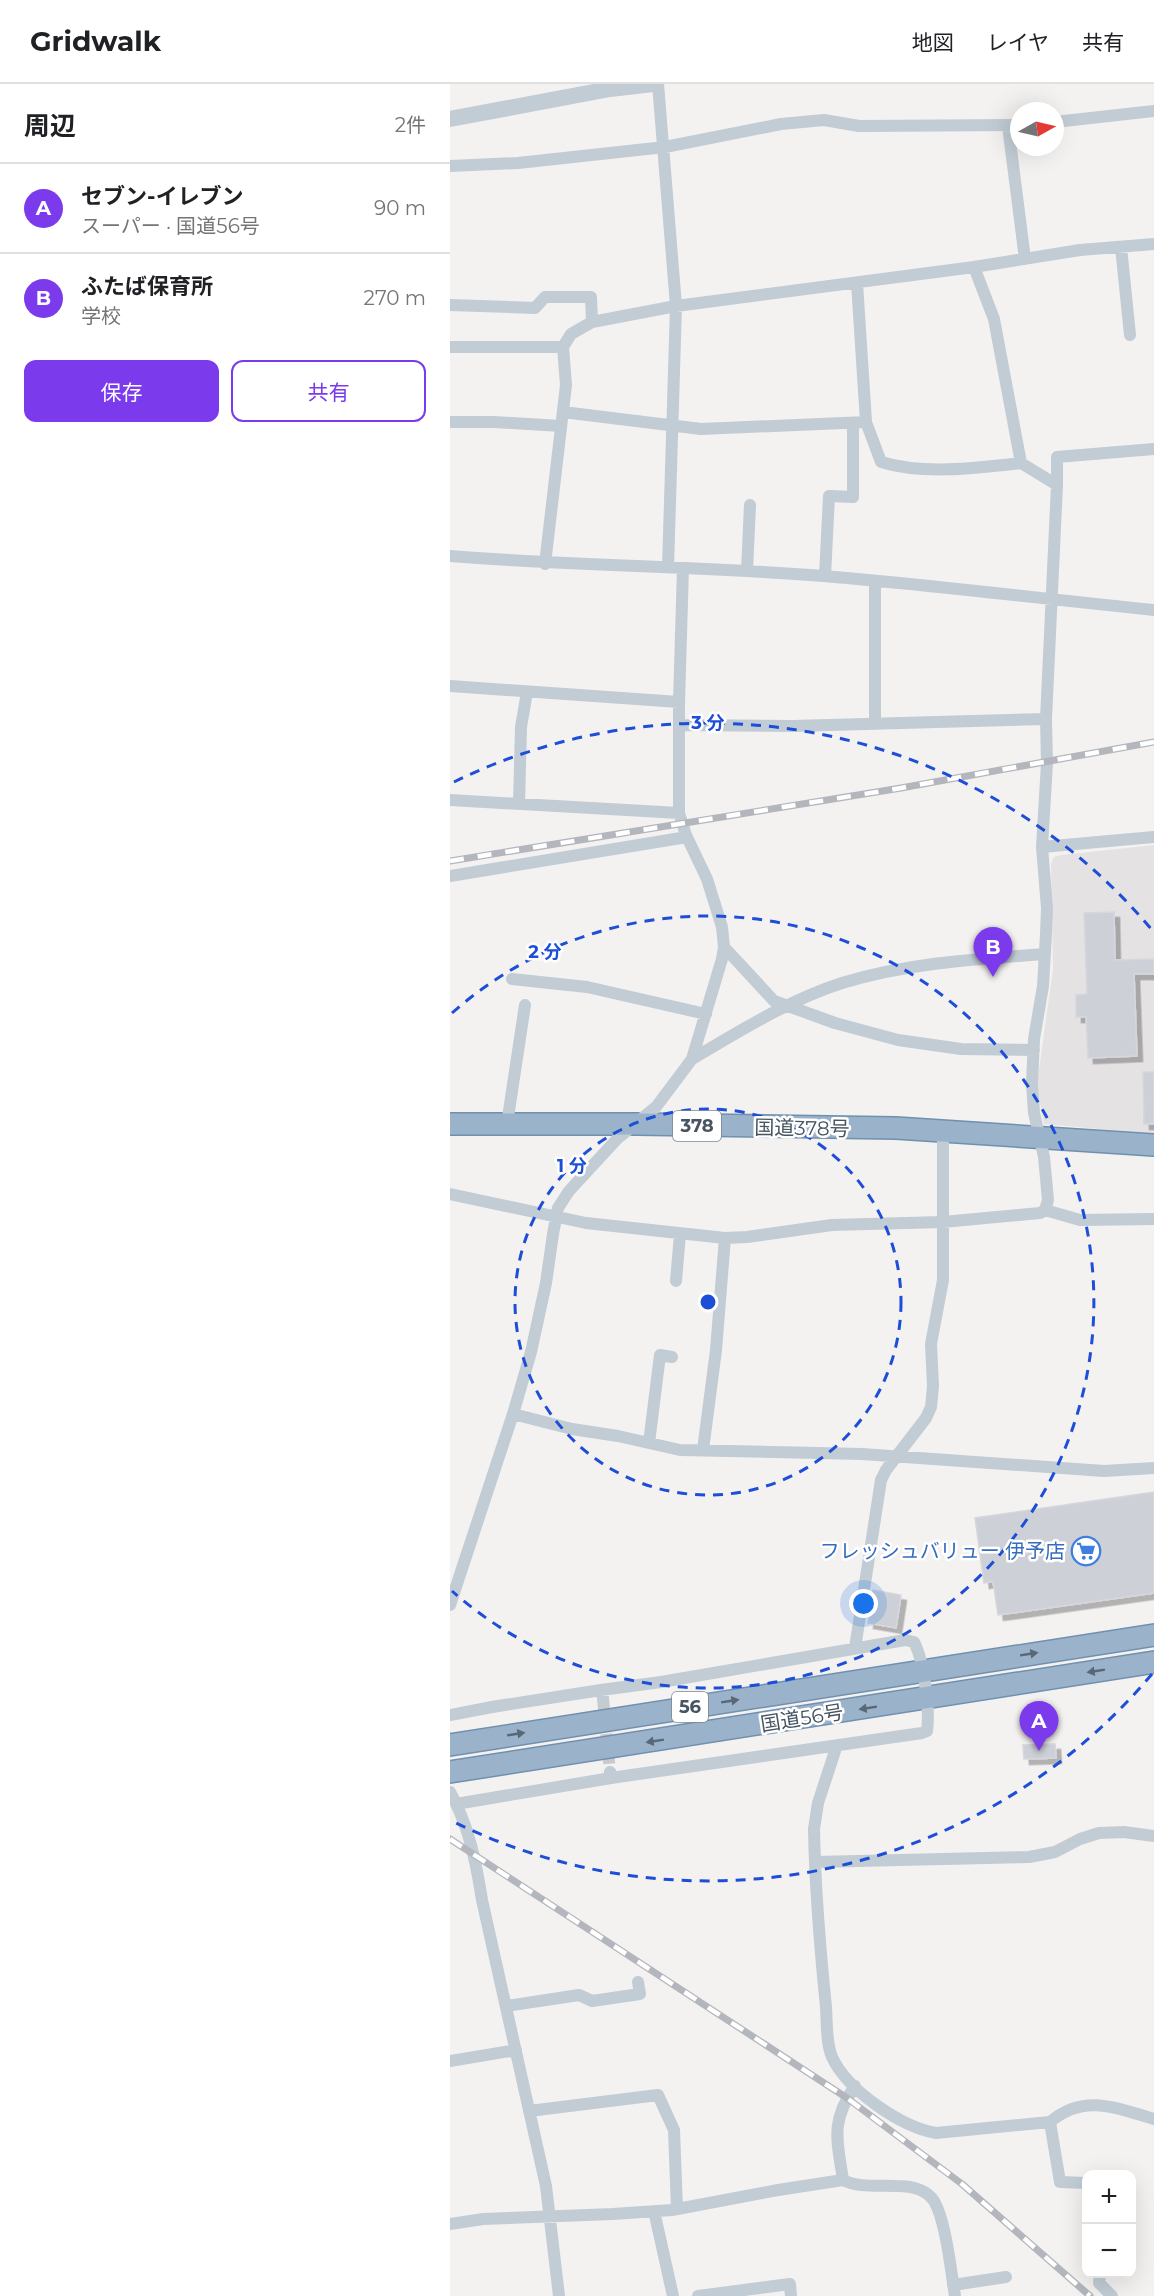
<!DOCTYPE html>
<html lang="ja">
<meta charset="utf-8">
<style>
:root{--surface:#fff;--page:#f6f6f6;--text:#202124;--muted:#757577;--line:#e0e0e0;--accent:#7c3aed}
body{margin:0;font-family:Montserrat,"Noto Sans JP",sans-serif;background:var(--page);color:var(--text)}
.controls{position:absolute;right:18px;bottom:18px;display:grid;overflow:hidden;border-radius:12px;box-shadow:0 6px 24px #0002}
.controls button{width:54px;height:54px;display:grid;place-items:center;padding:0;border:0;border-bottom:2px solid var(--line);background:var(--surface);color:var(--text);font:30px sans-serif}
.compass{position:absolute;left:560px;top:18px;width:54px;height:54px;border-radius:50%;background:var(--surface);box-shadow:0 6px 24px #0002;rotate:82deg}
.you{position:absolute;left:414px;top:1520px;width:21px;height:21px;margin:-15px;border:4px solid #fff;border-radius:50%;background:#1a73e8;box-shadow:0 0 0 9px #1a73e833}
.badge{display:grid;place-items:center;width:39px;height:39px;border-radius:50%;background:var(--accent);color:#fff;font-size:20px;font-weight:700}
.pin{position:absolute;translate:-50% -50px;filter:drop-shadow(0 2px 3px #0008)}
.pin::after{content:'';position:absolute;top:32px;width:21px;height:18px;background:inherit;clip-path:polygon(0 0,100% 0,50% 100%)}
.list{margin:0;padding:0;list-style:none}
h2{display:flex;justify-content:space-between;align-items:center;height:78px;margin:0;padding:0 24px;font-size:26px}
h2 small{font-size:20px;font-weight:400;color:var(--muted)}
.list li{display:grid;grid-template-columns:39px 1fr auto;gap:18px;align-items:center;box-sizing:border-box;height:90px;padding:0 24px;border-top:2px solid var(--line)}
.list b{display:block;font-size:22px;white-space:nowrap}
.list p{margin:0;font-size:20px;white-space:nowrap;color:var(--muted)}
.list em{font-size:20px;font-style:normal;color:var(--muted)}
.actions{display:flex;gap:12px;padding:18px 24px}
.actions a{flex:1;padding:14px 0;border:2px solid var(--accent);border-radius:12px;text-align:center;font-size:21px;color:var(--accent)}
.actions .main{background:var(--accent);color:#fff}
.map{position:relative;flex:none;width:704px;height:2212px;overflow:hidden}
header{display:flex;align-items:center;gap:36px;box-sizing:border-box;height:84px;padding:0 30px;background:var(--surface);border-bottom:2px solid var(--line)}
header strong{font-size:28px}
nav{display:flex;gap:33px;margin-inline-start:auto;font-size:21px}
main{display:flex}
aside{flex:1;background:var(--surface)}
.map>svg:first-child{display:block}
.education{fill:#e5e2e3}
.building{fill:#cdd0d6;stroke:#d5d7dd;stroke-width:1.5;filter:url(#shadow)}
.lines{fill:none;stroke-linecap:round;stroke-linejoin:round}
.minor-tunnel{stroke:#c9cacd;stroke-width:12;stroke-dasharray:12 6;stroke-linecap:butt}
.trunk-casing{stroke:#7090af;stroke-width:24}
.minor{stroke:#c1ccd4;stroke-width:12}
.tertiary{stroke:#c1ccd4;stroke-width:16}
.trunk{stroke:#9ab3ca;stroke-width:21}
.rail-casing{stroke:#b3b6bc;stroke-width:7}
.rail{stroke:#fff;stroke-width:4.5;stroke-dasharray:14;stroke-linecap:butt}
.oneway{fill:#586876}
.ring{fill:none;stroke:#1d4ed8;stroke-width:3;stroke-dasharray:10 8}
.labels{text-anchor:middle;stroke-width:5;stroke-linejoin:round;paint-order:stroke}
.shield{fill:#fff;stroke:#7e8890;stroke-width:1.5}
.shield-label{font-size:18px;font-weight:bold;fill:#475561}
.street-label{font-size:20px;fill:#475561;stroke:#fff}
.shop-label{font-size:20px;fill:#366cbe;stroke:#fff;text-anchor:end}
.centre{fill:#1d4ed8;stroke:#fff;stroke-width:3}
.ring-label{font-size:18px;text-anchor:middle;font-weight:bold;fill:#1d4ed8;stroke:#fff;stroke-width:5;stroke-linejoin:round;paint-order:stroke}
</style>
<header>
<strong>Gridwalk</strong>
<nav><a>地図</a><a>レイヤ</a><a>共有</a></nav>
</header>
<main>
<aside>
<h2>周辺<small>2件</small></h2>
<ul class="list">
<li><span class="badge">A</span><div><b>セブン-イレブン</b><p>スーパー · 国道56号</p></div><em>90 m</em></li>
<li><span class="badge">B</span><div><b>ふたば保育所</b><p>学校</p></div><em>270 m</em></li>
</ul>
<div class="actions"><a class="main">保存</a><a>共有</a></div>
</aside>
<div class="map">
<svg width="704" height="2212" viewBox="0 0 704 2212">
<defs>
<filter id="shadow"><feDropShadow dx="5.5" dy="5.5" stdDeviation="0" flood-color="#0004"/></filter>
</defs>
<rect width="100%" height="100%" fill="#f4f1f1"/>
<path class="education" d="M704,761V1050L594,1040L589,1015L588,993L603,885L601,779L604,773L612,771Z"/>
<path class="building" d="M664,828L665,876L704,875V890H684L687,972L638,974L636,933H626V911L637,910L634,829Z
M693,988H704V1040H694Z
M704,1408V1509L548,1531L543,1497L534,1499L525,1434Z
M423,1506L451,1511L446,1544L418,1539Z
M605,1660L606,1674L574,1675L573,1661Z"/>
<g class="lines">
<path class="minor-tunnel" d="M153,1614L160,1688"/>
<g class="trunk-casing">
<path id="trunk" d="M0,1040H187L446,1044L704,1061
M0,1661L704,1551
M0,1688L704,1578"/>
</g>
<path class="minor" d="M208,0L226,222L218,483
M605,38L704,27
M558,42L575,175
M0,82L68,79L215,63L331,40L374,36L409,42L569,41
M671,163L680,251
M407,199L416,338L431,378C473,391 528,384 571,379
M0,221L85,224L95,213H141L142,238
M0,263H113
M113,328L251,345L416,338
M0,338H44L111,342
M607,401V373L704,365
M0,472C124,482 249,482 373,492C483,501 594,515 704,526
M95,480L116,301L113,263L121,250L142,238L226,222L524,183L630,166L704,160
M297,487L300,421
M375,492L379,412L403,413V339
M0,602L229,618
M425,639V498
M229,641L343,642L596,635
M0,716L229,729
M69,720L71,643L77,608
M592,763L704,753
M0,792L237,753
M274,863L324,917L385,939L448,956L511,965L584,966
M62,895L137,903L256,930
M242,975C290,947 339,916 392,899C458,879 526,875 595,870
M57,1040L75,921
M0,1110L136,1139L275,1154L297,1153L382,1141L493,1138L590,1129L595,1126L598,1116L594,1073L584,1029L582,999L584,955L593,902L596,850L597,824L592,763L597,679L596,635L607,401L571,379L544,235L524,183
M595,1126L630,1136L704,1135
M226,1197L230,1150
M63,1330L122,1345L168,1352L230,1366L412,1370L654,1387L704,1384
M199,1359L210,1271L222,1273
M253,1366L266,1266L275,1154
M0,1521L63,1330L81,1268L96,1199L103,1150L108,1124L119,1107L168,1054L206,1023L242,975L272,875L274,863L272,843L257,795L236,751L229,729V618L233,484
M405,1564L431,1396L436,1386L476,1334L481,1323L483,1302L481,1260L493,1196V1049
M153,1614L151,1606L211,1598L455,1556L464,1558C474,1577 480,1626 477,1647L472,1649L161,1694L160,1688
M0,1631L42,1623L151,1606
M387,1661L368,1719L364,1745C365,1804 370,1864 376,1923C377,1938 376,1959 382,1973C397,2006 451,2043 486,2049L600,2038C634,2009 666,2024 704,2035
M0,1708C19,1742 26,1778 32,1816L96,2102L109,2212
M6,1720L161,1694
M365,1778L579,1773L605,1768L630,1755L649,1749L674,1748L704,1752
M56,1922L129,1911L142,1917L190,1910L188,1898
M0,1977L66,1966
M79,2027L208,2011L224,2046L227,2125
M600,2038L610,2098L636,2099
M393,2096C387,2056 380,2038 405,2002
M204,2127L223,2212
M0,2140L33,2135L163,2130L222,2126L328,2106L393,2096C408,2104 430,2101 447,2102C461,2102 476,2105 484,2117C496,2137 501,2188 505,2212
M650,2190L649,2199L662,2212
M503,2201L556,2193
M248,2212L340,2200L341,2212"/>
<path class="tertiary" d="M0,35L160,5L203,0"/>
<use href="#trunk" class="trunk"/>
<g class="rail-casing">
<path id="rail" d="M0,777L451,704L704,658
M0,1755L397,2014L512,2100L640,2212"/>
</g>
<use href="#rail" class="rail"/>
</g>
<defs><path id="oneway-solid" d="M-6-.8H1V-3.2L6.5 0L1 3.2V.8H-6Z" transform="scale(1.5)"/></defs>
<g class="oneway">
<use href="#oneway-solid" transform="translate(579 1570) rotate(-9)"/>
<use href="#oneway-solid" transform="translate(646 1587) rotate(171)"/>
<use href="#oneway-solid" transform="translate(280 1617) rotate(-9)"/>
<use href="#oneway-solid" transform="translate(418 1624) rotate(171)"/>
<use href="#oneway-solid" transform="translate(66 1650) rotate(-9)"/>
<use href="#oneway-solid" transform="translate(205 1657) rotate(171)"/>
</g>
<g class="ring">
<circle cx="258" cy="1218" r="193"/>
<path d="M2 929A386 386 0 1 1 2 1507"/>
<path d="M702 1590A579 579 0 0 1 4 1738M4 698A579 579 0 0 1 702 846"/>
</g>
<defs>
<g id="supermarket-ring" transform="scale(1.5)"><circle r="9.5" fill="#fff" stroke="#3f7fe0" stroke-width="1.5"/><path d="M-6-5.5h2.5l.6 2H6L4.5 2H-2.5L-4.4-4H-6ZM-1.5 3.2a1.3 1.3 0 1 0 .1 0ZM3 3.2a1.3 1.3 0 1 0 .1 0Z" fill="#3f7fe0"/></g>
</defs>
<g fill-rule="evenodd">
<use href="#supermarket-ring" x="636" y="1467"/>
</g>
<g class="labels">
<g class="shield">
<rect x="223" y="1027" width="48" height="30" rx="4.5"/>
<rect x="222" y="1608" width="36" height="30" rx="4.5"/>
</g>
<g class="shield-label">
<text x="247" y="1048">378</text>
<text x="240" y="1629">56</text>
</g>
<g class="street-label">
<text transform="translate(352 1044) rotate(1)" y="7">国道378号</text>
<text transform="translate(352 1634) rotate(-9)" y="7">国道56号</text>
</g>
<g class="shop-label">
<text x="615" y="1474">フレッシュバリュー 伊予店</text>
</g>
</g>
<circle cx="258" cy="1218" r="9" class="centre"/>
<g class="ring-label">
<text x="258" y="645">3 分</text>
<text x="95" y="874">2 分</text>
<text x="122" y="1088">1 分</text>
</g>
</svg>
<div class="controls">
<button>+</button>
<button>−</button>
</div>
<svg class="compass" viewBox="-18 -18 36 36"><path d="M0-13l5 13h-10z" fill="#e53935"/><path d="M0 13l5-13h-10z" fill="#757577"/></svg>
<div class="you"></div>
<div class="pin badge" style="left:589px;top:1667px">A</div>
<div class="pin badge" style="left:543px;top:893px">B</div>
</div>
</main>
